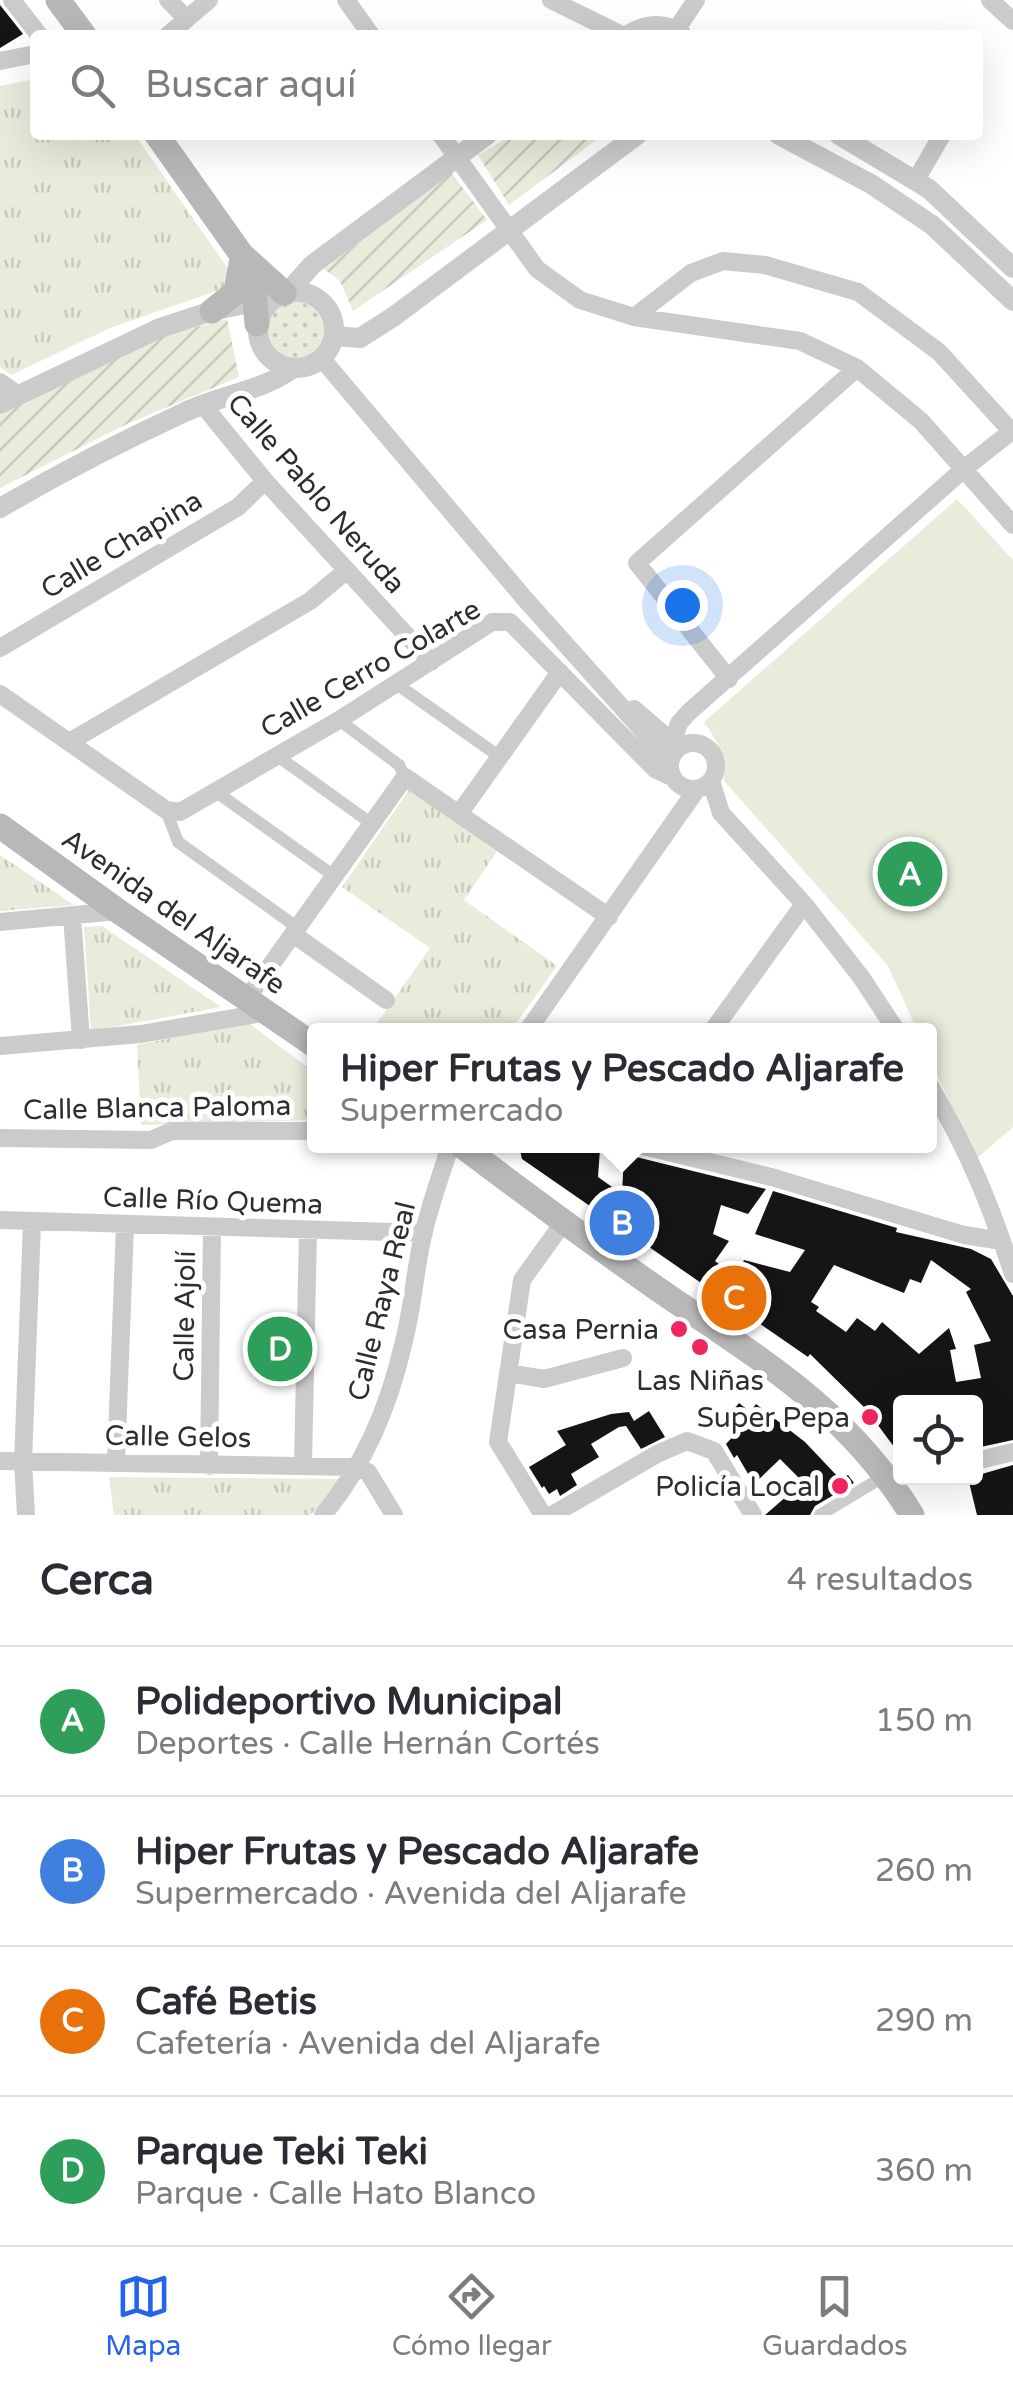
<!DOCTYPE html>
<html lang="es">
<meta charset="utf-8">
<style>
:root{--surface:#fff;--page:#f7f7f7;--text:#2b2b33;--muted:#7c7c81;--line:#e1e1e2;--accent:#2563eb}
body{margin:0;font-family:"Varela Round",sans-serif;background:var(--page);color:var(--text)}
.controls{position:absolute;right:30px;bottom:30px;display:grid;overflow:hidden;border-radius:10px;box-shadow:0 10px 40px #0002}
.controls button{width:90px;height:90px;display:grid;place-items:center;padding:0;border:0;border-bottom:2px solid var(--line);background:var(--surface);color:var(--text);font:50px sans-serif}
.you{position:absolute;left:682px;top:605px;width:35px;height:35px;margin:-25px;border:8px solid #fff;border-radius:50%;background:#1a73e8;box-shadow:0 0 0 15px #1a73e833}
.badge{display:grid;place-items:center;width:65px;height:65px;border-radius:50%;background:var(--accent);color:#fff;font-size:32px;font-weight:700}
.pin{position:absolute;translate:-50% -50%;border:5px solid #fff;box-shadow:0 2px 10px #0006}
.popup{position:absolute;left:307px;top:1023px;width:630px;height:130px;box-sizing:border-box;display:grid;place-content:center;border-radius:10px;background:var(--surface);filter:drop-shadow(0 2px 8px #0005);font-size:32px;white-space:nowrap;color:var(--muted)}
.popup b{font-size:38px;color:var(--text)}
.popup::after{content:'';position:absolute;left:50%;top:100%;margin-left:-20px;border:20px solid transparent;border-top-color:var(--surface)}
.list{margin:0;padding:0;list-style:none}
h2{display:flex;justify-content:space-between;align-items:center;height:130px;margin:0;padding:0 40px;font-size:42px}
h2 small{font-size:32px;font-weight:400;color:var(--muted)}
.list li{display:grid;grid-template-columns:65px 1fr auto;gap:30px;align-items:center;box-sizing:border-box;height:150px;padding:0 40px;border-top:2px solid var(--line)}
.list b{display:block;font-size:38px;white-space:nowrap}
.list p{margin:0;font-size:32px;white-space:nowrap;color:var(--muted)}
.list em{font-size:32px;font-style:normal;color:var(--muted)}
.icon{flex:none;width:55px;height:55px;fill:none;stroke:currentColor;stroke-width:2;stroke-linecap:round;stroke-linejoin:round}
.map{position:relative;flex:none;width:1013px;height:1515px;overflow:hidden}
.search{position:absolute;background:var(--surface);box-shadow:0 10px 40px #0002;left:30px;right:30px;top:30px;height:110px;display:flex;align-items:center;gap:25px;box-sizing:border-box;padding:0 35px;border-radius:10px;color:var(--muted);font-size:38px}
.sheet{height:730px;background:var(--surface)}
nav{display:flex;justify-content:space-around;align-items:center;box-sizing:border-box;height:140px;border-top:2px solid var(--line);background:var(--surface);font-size:28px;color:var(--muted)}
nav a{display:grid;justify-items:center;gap:5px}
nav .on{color:var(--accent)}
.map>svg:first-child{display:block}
.grass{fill:url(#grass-dots)}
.park{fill:url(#park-tufts)}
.garden{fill:url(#garden-furrows)}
.pitch{fill:#e8ecdb}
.building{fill:#151515;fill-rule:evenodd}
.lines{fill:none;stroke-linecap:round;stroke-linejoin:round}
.pedestrian{stroke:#cbcbcb;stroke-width:12}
.minor{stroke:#cbcbcb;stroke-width:18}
.tertiary{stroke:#cbcbcb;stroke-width:20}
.secondary{stroke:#b8b8b8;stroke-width:25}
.poi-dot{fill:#ef265d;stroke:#fff;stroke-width:4}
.labels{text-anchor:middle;stroke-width:10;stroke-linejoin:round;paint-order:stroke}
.street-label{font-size:28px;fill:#2e2e2e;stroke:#fff}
.poi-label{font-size:28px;fill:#2e2e2e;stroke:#fff;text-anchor:end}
</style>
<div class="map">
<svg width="1013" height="1515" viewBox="0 0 1013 1515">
<defs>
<pattern id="grass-dots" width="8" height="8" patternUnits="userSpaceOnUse" patternTransform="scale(2.5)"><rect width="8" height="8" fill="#e8ecdb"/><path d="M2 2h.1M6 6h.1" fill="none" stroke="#c7cbbc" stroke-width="1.8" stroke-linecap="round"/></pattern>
<pattern id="park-tufts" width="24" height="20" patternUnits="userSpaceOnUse" patternTransform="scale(2.5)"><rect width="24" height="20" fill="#e8ecdb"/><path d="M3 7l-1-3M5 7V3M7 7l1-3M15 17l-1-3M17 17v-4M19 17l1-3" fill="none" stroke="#c7cbbc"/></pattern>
<pattern id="garden-furrows" width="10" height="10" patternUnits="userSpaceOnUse" patternTransform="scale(2.5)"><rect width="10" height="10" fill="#e8ecdb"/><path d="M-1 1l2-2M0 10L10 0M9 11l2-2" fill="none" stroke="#c7cbbc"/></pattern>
</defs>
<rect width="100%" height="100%" fill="#fff"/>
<path class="grass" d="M266 331a29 29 0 1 1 58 0a29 29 0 1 1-58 0Z"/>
<path class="park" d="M35,79V135H135L233,276L222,289L110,328L11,375L0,367V86Z
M409,790L497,851L464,900L557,966L511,1030H372L430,948L342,887Z
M0,855L74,905L0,911Z
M102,926L221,1007L91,1031L84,927Z
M247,1022L314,1072V1120L141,1125L137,1045Z
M262,1323L299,1326L298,1371H262Z
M109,1477L348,1479L310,1515H114Z"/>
<path class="garden" d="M512,135H603L509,205L478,155Z
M451,172L487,220L353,311L340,281L324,269Z
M227,319L239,377L129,423L0,488V415L165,335Z"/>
<path class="pitch" d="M957,499L1013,560V1127L975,1160L930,1058V1030H917L888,966L724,781C724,756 719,742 704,722Z"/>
<path class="building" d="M0,5L23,34L0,48Z
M519,1146H580L600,1149L598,1177L622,1194L624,1154L766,1189L748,1214L721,1205L713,1234L729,1241L715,1261L736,1277L744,1260L790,1272L805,1250L755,1234L773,1191L897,1228L896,1232L971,1249L991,1259L1013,1296V1440L976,1448V1402H900V1455L866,1409L810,1354L808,1357L522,1159ZM931,1260L971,1289L966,1292L991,1341L974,1345L981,1378L956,1382L950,1350L956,1349L949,1328L919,1354L882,1322L875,1331L857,1318L846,1332L816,1311L819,1307L811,1302L834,1265L904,1293L910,1279L921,1283Z
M739,1403L750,1412L756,1404L805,1442L840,1479L848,1475L854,1483L815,1506L810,1515H765L803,1482L780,1459L754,1484L737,1455L734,1458L726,1444L738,1431L725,1420Z
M649,1411L665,1437L641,1449L626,1426L619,1427L591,1444L599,1457L571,1474L577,1485L560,1496L557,1489L549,1494L544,1486L542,1488L529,1467L566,1445L557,1431L611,1414L629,1412L634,1421Z
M1013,1465V1515H977L968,1478Z"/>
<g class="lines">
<path class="pedestrian" d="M398,685L500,757
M339,720L399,765L405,777
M276,755L372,824
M215,791L334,876
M166,810L178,842L298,928
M820,1515L886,1475"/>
<path class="minor" d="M12,0L39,35
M168,0L187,19
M346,0L371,35
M551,0L622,35
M990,0L1013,21
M676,30L696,0
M168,35L209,0
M0,61L35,54
M441,135L537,269L580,300L634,317L800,341L857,368L921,421L1013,525
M916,180L942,135
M634,317L691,273L723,261L765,265L858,292L939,352L1013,433
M322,359L525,599L670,761
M0,382L17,394
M203,405L265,481L431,662
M0,648L238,507L265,481
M729,679L637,563L857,368
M0,694L166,810L180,812L339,720L492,622H510L655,769L672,777
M634,709L678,747
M71,741L310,601L347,570
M673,741L679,723L689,712L965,468L1013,430
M670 766a23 23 0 1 1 46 0a23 23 0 1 1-46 0Z
M711,781L721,813L804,904L861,977L896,1030
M459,814L560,672
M72,916L81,1040
M0,922L118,911
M293,934L386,1000
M248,997L405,777L609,917
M528,1030L697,789
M713,1030L804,904
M0,1046L141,1034L268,1012
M930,1086C968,1150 990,1203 1013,1274
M0,1138L151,1140L172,1131H314
M643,1146L775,1178L964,1235L1002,1241
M0,1220L424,1233
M508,1373L544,1379L623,1358
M0,1461L354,1467L368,1472L394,1515
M976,1461L1013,1452
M116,1463L125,1225
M303,1465L308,1231
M209,1466L212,1228
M26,1515L23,1462L32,1222
M323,1515C364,1466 390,1403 404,1341C413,1306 415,1270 423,1235C430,1205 441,1175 450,1146
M543,1515L498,1442L522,1280L563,1223
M552,1515L657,1454L687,1441L714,1451L753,1515"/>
<path class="tertiary" d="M628,35C646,24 665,22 682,35
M779,135L871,184L932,225L1013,301
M839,135L929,189L1013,268
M258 330a38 38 0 1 1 76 0a38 38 0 1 1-76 0Z
M287,293L312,265L487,135
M334,336L360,338L393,317L637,135
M0,404L160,328L212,311L279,296
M0,508C60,473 122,441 185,412C220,395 260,392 292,369"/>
<path class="secondary" d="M58,0L84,35
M157,135L241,254L284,293
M241,254L255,301L257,324
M212,311L236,292L241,264
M0,826L118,911L314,1045
M462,1146C527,1195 592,1243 659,1290C758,1358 847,1409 912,1515"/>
</g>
<g class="poi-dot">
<circle cx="679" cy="1329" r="10"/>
<circle cx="700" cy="1347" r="10"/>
<circle cx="870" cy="1417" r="10"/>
<circle cx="840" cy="1486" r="10"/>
</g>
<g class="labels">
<g class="street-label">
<text transform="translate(317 493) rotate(49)" y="10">Calle Pablo Neruda</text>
<text transform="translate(121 544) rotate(-31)" y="10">Calle Chapina</text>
<text transform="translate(370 668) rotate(-30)" y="10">Calle Cerro Colarte</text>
<text transform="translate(174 911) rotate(35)" y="10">Avenida del Aljarafe</text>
<text transform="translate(157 1107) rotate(-1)" y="10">Calle Blanca Paloma</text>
<text transform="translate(213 1200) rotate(2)" y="10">Calle Río Quema</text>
<text transform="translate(381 1301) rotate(-76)" y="10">Calle Raya Real</text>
<text transform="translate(184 1316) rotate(-89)" y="10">Calle Ajolí</text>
<text transform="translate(178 1436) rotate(1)" y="10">Calle Gelos</text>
</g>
<g class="poi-label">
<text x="659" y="1339">Casa Pernia</text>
<text x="700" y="1390" text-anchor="middle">Las Niñas</text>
<text x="850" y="1427">Super Pepa</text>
<text x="820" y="1496">Policía Local</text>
</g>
</g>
</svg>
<div class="controls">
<button><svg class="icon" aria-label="locate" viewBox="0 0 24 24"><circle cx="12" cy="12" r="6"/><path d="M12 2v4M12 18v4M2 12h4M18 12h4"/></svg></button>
</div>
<div class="you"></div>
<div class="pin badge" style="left:910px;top:874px;background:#2e9e5b">A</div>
<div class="pin badge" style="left:622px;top:1223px;background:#3f7fe0">B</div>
<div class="popup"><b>Hiper Frutas y Pescado Aljarafe</b>Supermercado</div>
<div class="pin badge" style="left:734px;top:1298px;background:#e8710a">C</div>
<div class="pin badge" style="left:280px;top:1349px;background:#2e9e5b">D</div>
<div class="search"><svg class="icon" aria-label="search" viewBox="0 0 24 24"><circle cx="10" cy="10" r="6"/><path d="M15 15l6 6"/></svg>Buscar aquí</div>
</div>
<section class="sheet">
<h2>Cerca<small>4 resultados</small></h2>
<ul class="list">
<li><span class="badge" style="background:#2e9e5b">A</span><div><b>Polideportivo Municipal</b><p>Deportes · Calle Hernán Cortés</p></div><em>150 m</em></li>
<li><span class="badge" style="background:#3f7fe0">B</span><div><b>Hiper Frutas y Pescado Aljarafe</b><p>Supermercado · Avenida del Aljarafe</p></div><em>260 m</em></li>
<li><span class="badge" style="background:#e8710a">C</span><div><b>Café Betis</b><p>Cafetería · Avenida del Aljarafe</p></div><em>290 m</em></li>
<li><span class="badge" style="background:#2e9e5b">D</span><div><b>Parque Teki Teki</b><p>Parque · Calle Hato Blanco</p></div><em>360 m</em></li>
</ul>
</section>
<nav>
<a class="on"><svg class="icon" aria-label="map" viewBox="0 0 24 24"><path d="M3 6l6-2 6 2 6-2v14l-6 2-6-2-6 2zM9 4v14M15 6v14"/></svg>Mapa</a>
<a><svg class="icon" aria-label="directions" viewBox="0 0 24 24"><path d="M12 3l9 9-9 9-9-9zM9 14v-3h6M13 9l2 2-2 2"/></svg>Cómo llegar</a>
<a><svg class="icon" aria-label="saved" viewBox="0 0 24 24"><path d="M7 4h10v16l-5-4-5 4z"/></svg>Guardados</a>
</nav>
